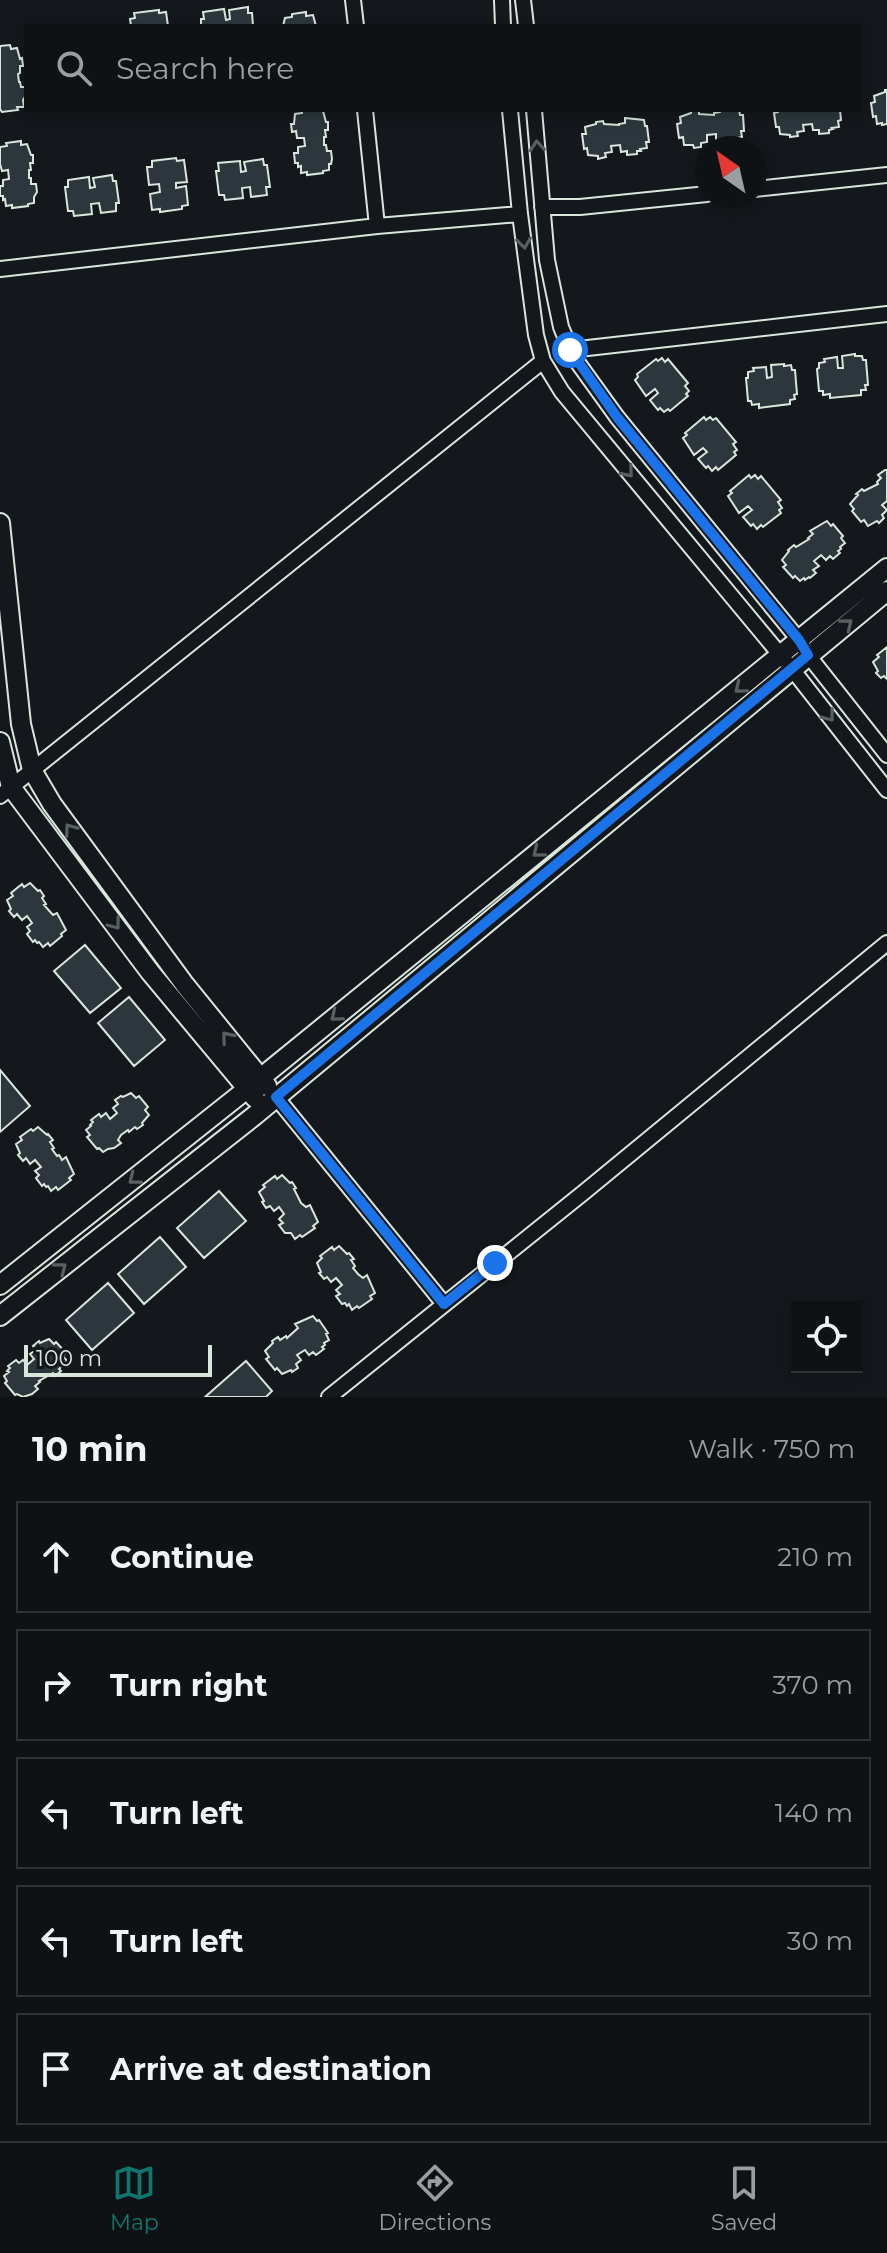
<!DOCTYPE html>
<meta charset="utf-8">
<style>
:root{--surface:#0f1215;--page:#181b1e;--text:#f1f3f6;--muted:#9b9ea0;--line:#2f3234;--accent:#0f766e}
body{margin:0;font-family:Montserrat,sans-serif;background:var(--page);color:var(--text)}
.controls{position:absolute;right:24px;bottom:24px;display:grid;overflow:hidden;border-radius:0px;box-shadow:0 4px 12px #0003}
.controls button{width:72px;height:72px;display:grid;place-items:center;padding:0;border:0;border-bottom:2px solid var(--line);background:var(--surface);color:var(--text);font:40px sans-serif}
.compass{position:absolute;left:695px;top:136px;width:72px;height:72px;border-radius:50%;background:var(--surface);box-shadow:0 4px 12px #0003;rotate:326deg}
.scale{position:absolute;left:24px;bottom:20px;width:188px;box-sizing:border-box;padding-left:8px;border:4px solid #d8e6dc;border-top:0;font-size:22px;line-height:28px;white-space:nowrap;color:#d8e6dc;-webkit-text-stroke:6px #14181c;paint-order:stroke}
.stop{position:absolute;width:24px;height:24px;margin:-18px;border:6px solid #1a73e8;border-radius:50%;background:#fff}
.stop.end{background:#1a73e8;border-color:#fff;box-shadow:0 2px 8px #0008}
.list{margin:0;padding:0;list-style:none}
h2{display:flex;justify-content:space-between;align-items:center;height:104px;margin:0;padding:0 32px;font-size:34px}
h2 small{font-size:26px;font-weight:400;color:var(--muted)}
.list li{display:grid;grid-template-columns:52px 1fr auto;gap:24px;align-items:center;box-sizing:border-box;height:112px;margin:0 16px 16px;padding:0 16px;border:2px solid var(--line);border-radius:0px}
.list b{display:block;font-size:30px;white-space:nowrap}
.list em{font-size:26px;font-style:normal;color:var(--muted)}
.icon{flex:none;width:44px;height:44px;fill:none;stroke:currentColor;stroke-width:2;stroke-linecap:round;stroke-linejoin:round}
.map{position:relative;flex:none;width:887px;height:1397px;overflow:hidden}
.search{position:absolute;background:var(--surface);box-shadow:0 4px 12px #0003;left:24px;right:24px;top:24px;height:88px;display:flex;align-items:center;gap:20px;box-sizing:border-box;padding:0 28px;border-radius:0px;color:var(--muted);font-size:30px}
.sheet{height:744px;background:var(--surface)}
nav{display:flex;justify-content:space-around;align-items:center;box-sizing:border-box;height:112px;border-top:2px solid var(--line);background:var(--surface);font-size:22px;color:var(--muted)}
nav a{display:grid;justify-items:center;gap:4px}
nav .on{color:var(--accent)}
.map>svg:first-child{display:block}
.building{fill:#2c363c;stroke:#d8e6dc;stroke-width:2}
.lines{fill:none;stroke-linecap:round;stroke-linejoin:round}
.minor-casing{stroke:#d8e6dc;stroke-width:18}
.major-casing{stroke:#d8e6dc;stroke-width:22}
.minor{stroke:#14181c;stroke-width:14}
.major{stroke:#14181c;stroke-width:18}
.oneway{stroke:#59605f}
.route{stroke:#1a73e8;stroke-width:10}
</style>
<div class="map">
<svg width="887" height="1397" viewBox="0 0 887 1397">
<rect width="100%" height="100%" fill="#14181c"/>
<path class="building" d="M248,7V13H252L253,26H201V19H204L203,12L224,9L226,20L230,19L229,10Z
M159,10V13L166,12L168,26H131L130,19L135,18L134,13Z
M306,12V16L313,15L316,26H318H283L285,18L292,17V14Z
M10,45L11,49L17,48L20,59L22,58L23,66H20V73L18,74L19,82H20L21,87H25L26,95L23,100L24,107H17L18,110L2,112L0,109V46Z
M885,90H887V124L882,125V123L877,124L876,116L873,117L871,103L875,102L874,96L885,92Z
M302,110L323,111L326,122H328V130H325L326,137H324V145H326L327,151H331L332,159L331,164H329V170L323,171V173L307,175V172L301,173V166L298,167V163H295L294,153H298V147L305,146L304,138H297L296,131L292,132L291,124H294L295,114L302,113Z
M720,110H739L740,115H743L744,131H741L742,137L736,138V140H732V143L723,144L722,140L716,141V134L707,135V142L701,143V147L694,148L693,145H684L683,137L679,138L677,124L681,123L680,117L691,113V111H699V114L714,115V113L720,112Z
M778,110H840L841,120L838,121L839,127L832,128L833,129L829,130V133L819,134V130H813L812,124L803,125L804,131L797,132L798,136L790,137V135L780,134L779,127H776L774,113L778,112Z
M625,118L644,120L645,126H647L649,142H646L647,148L640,149L641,151H637V154L627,155V151L621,152L620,145L611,146L612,152L605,153L606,157L598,159V156L588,155L587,148L584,149L582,134H586L585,127L596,124V122L603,121L604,124L619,125V124L625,123Z
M21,141V145L27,144L31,155H33V163H30L31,170H29V178H31V184H36L37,192L34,197V203L28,204V206L12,208V205L6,206L5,199L3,200V196H0V186H3V180L9,179L8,170L2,171L0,164V147L7,146L6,143Z
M176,158L177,161L184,160L187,182L176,183V188L186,186L188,205L182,206V209L160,212V209L152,210L150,194L160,192L159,184L149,185L147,167H152V161Z
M263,159L264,165H267L270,187H266L267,195L251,197L250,187L242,188L243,198L225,200L224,195H219L216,171H219L218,163L240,161L241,172L246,171L244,162Z
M112,175L113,181H116L119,203H116V211L101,213L99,203L91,204L92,214L74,216L73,211H68L65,187H68V180L89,177L90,188L95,187L93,178Z
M855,354V356H862L863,360H866L868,385H865L866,390H861V395L830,398V394L823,395V391H819L817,369L819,368V363L825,362L824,359L837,357L838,368H843L842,356Z
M662,358L665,362L668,359L688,383L685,386L689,391L686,394L688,396L670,411L668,409L664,412L660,408L658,410L650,400L658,393L655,389L646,396L635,380L638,377L637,374L656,359L658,361Z
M784,364V366L791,365L792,370H795L797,394L794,395L795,399L790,400V404L759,408V404L752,405L751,401H748L746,378H748V372L754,371L753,368L766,367L767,378L772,377L771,365Z
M704,417L706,420L710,417L713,420L716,418L736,442L733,444L737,450L734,452L736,455L718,470L716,467L712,471L708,466L706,468L698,459L707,452L703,448L694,455L683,438L687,435L685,433Z
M885,470H887V501L882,505L887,510L882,515L884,518L879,523L877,521L868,526L864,520L861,522L852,511L854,509L850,504L858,495L856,494L862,489L864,491L878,484L877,482L881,478L878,475Z
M749,475L751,478L755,475L758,479L761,476L781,500L778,502L782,508L779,510L781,513L763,527L761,525L757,529L753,524L751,526L743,517L752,510L748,506L739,513L728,496L732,493L730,491Z
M827,521L831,526L833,524L843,536L841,538L845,543L840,547L841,549L838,551L840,553L833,559L830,556L826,560L821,555L814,561L819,566L813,570L816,573L810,578L809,577L805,580L804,578L800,581L795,576L793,578L783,567L786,565L782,560L789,551L788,550L794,545L796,547L809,539L808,538L813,534L810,531Z
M887,647V679L884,676L881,678L876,673L878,671L873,662L879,657L877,655Z
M30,883L38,891L40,890L44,896L42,898L46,904L44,905L53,915L57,913L66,930L61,934L62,936L50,946L48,943L43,947L39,942L37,943L35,940L33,942L27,934L30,931L27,927L32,923L27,916L22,920L17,914L14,917L9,911L11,909L7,900L13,896L11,893L22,884L24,887Z
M85,945L121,988L90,1013L54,971Z
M129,997L165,1040L134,1066L98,1023Z
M0,1070L30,1106L0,1132Z
M131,1093L136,1098L139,1096L148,1107L145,1110L149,1115L142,1123L143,1125L137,1129L135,1127L129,1132L128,1130L121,1135L118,1140L121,1143L114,1148L108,1149L103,1152L99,1148L97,1149L87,1137L90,1135L86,1130L91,1126L90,1125L93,1122L91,1120L99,1114L101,1117L106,1113L110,1119L117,1113L113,1108L118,1104L115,1100L121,1096L123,1097Z
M38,1127L47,1135L48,1134L53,1140L50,1142L54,1148L52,1149L57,1156L59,1155L62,1160L66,1157L74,1174L69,1178L71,1180L58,1190L56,1187L51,1191L48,1186L46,1187L44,1184L42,1186L36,1178L39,1175L35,1171L41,1167L35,1160L30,1164L26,1158L23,1161L18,1155L20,1153L16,1144L22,1140L20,1137L31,1129L33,1131Z
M282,1175L290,1183L292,1182L296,1188L294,1189L301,1203L306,1207L310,1205L318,1222L313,1226L315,1228L302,1237L300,1235L295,1239L291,1233H285L279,1225L283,1223L279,1219L284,1214L279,1207L274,1211L270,1206L266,1208L262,1202L264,1201L259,1192L265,1187L263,1185L275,1176L277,1179Z
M219,1191L246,1221L204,1258L177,1228Z
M160,1237L186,1267L144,1304L118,1274Z
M339,1246L347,1254L349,1253L354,1259L351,1260L355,1266L353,1268L358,1274L363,1278L367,1275L375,1293L370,1296L372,1299L359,1308L357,1306L352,1310L349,1304L347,1306L345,1303L342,1304L336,1296L340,1294L336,1290L342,1285L336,1278L331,1282L327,1277L324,1279L319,1273L321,1272L317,1263L322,1258L320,1256L332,1247L334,1250Z
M108,1283L134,1313L92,1350L66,1320Z
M313,1316L317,1321L319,1320L328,1333L326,1334L329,1340L324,1343L325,1345L322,1347L324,1349L316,1355L313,1352L309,1355L305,1350L297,1355L301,1360L296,1364L298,1368L292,1372L291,1370L282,1374L277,1368L275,1370L266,1359L269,1357L265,1351L273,1343L272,1341L278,1337L280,1340L286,1336L287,1338L298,1328L295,1324Z
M49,1339L54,1344L56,1342L66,1353L63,1356L67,1361L59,1369L61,1371L55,1376L53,1373L39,1381L40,1382L35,1386L38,1389L32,1394L23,1397L17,1394L15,1395L5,1383L7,1381L4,1376L9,1372L7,1371L10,1368L8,1366L16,1360L19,1363L23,1360L27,1365L34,1359L30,1354L36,1350L33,1346L39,1341L40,1343Z
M246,1361L272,1391L266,1397H205Z"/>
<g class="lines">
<g class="minor-casing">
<path id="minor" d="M353,0L356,26
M502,0L503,26
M523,0L526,26
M365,110L377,226
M510,110L520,214L536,335L543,361L562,392L792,669L887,790
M534,110L547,260L561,327L573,356L617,417L799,640L808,655L887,755
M755,189L887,175
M542,207H580L707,194
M0,269L377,226L520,214
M570,350L887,314
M0,796L543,361
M276,1097L444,1304
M329,1397L583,1193L887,943"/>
</g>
<g class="major-casing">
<path id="major" d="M0,523L21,724L32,770L52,804L185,985L267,1086
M0,742L11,787L150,972L255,1098
M0,1285L247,1089L887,568
M0,1316L254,1116L887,591"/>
</g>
<use href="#minor" class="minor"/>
<use href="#major" class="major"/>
</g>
<defs><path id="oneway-chevron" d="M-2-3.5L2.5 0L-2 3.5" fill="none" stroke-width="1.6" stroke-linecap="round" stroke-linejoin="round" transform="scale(2)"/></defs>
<g class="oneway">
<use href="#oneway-chevron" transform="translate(537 146) rotate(-95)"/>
<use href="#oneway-chevron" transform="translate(524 243) rotate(82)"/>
<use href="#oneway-chevron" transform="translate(628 472) rotate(50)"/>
<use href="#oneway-chevron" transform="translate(847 624) rotate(-39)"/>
<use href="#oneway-chevron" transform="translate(740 688) rotate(141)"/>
<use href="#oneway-chevron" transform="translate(829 716) rotate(52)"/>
<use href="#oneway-chevron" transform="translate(70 829) rotate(-126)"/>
<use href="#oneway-chevron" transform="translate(538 852) rotate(141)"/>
<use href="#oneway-chevron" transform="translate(115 924) rotate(53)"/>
<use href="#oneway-chevron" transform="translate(336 1016) rotate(141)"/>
<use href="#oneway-chevron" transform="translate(227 1037) rotate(-130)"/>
<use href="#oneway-chevron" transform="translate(134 1179) rotate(142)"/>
<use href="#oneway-chevron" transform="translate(61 1268) rotate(-38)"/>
</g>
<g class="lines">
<path class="route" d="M495,1263L444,1304L276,1097L808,655L799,640L617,417L570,350"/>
</g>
</svg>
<div class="controls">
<button><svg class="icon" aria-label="locate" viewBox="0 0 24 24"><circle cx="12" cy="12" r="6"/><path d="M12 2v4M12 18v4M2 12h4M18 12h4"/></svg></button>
</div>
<svg class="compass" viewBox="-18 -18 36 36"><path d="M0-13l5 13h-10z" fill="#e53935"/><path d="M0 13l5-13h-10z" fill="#9b9ea0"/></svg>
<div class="scale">100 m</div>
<div class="stop" style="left:570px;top:350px"></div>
<div class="stop end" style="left:495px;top:1263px"></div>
<div class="search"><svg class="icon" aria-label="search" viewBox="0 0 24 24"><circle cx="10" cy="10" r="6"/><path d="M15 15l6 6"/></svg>Search here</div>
</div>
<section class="sheet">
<h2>10 min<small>Walk · 750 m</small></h2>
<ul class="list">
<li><svg class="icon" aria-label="ahead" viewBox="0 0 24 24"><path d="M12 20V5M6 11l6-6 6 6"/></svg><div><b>Continue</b></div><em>210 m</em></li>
<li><svg class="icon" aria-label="right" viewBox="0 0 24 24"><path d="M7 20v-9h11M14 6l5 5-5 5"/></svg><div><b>Turn right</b></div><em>370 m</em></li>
<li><svg class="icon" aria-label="left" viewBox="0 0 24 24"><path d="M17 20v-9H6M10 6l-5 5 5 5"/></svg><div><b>Turn left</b></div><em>140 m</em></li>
<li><svg class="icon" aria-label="left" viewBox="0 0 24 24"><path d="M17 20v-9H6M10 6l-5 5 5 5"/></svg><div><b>Turn left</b></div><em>30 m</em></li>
<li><svg class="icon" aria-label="arrive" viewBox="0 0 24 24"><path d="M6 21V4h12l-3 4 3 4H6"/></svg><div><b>Arrive at destination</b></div></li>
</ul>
</section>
<nav>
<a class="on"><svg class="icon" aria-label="map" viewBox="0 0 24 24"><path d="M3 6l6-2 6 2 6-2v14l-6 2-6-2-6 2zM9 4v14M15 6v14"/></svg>Map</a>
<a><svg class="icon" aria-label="directions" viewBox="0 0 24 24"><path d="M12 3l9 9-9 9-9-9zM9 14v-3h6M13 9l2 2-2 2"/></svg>Directions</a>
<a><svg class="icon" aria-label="saved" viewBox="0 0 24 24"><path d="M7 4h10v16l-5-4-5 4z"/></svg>Saved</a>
</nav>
